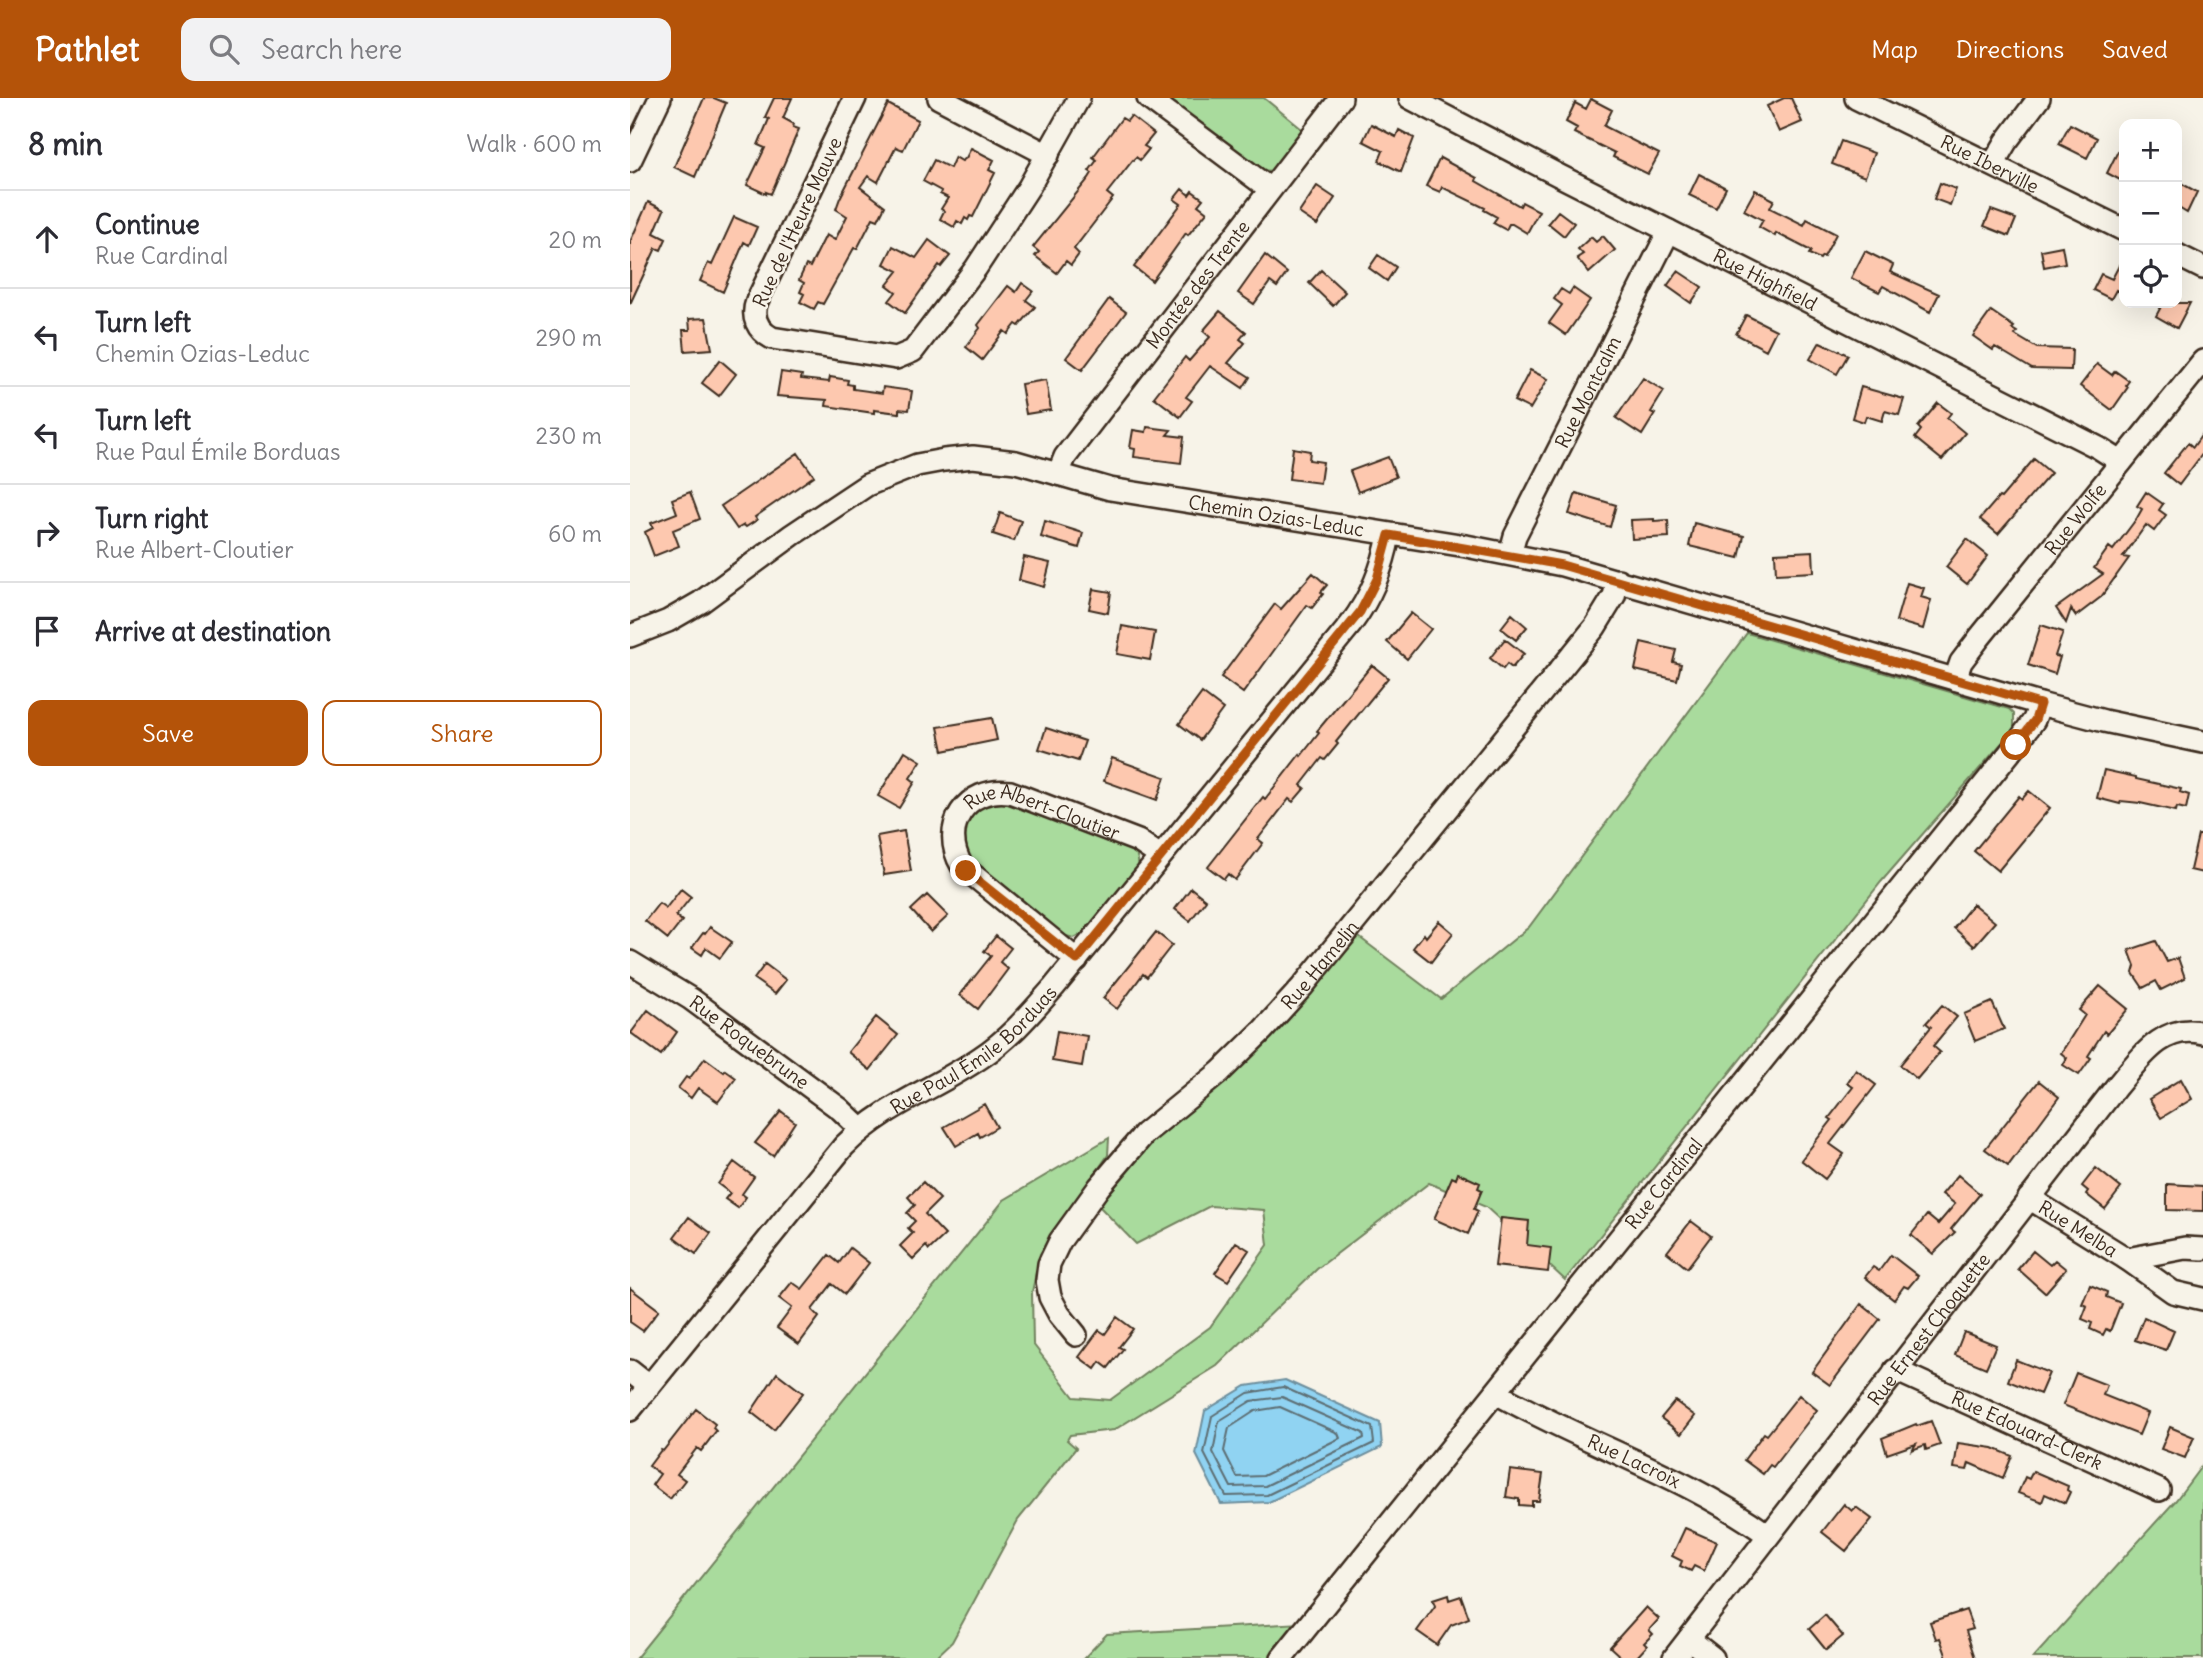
<!DOCTYPE html>
<meta charset="utf-8">
<style>
:root{--surface:#fff;--page:#f2f2f3;--text:#2b2b33;--muted:#7c7c81;--line:#e1e1e2;--accent:#b45309}
body{margin:0;font-family:Delius,sans-serif;background:var(--page);color:var(--text)}
.controls{position:absolute;right:21px;top:21px;display:grid;overflow:hidden;border-radius:14px;box-shadow:0 7px 28px #0002}
.controls button{width:63px;height:63px;display:grid;place-items:center;padding:0;border:0;border-bottom:2px solid var(--line);background:var(--surface);color:var(--text);font:35px sans-serif}
.stop{position:absolute;width:21px;height:21px;margin:-16px;border:5px solid #b45309;border-radius:50%;background:#fff}
.stop.end{background:#b45309;border-color:#fff;box-shadow:0 2px 7px #0008}
.list{margin:0;padding:0;list-style:none}
h2{display:flex;justify-content:space-between;align-items:center;height:91px;margin:0;padding:0 28px;font-size:30px}
h2 small{font-size:23px;font-weight:400;color:var(--muted)}
.list li{display:grid;grid-template-columns:46px 1fr auto;gap:21px;align-items:center;box-sizing:border-box;height:98px;padding:0 28px;border-top:2px solid var(--line)}
.list b{display:block;font-size:26px;white-space:nowrap}
.list p{margin:0;font-size:23px;white-space:nowrap;color:var(--muted)}
.list em{font-size:23px;font-style:normal;color:var(--muted)}
.actions{display:flex;gap:14px;padding:21px 28px}
.actions a{flex:1;padding:16px 0;border:2px solid var(--accent);border-radius:14px;text-align:center;font-size:24px;color:var(--accent)}
.actions .main{background:var(--accent);color:#fff}
.icon{flex:none;width:38px;height:38px;fill:none;stroke:currentColor;stroke-width:2;stroke-linecap:round;stroke-linejoin:round}
.map{position:relative;flex:none;width:1573px;height:1560px;overflow:hidden}
header{display:flex;align-items:center;gap:42px;box-sizing:border-box;height:98px;padding:0 35px;background:var(--accent);color:#fff}
header strong{font-size:33px}
nav{display:flex;gap:38px;margin-inline-start:auto;font-size:24px}
.search{width:490px;height:63px;background:var(--page);display:flex;align-items:center;gap:18px;box-sizing:border-box;padding:0 24px;border-radius:14px;color:var(--muted);font-size:26px}
main{display:flex}
aside{flex:1;background:var(--surface)}
.map>svg:first-child{display:block}
.green{fill:#a9db9d;stroke:#72825e;stroke-width:2}
.water{fill:#90d3f2;stroke:#6e8f9d;stroke-width:2}
.lines{fill:none;stroke-linecap:round;stroke-linejoin:round}
.shore{stroke:#5d6e73;stroke-width:2}
.building{fill:#fdc8af;stroke:#3b2a1e;stroke-width:2}
.minor-casing{stroke:#3b2a1e;stroke-width:26}
.minor{stroke:#f7f3e8;stroke-width:21}
.route{stroke:#b45309;stroke-width:9}
.labels{text-anchor:middle;stroke-width:5;stroke-linejoin:round;paint-order:stroke}
.street-label{font-size:19px;fill:#3b2a1e;stroke:#f7f3e8}
</style>
<header>
<strong>Pathlet</strong>
<div class="search"><svg class="icon" aria-label="search" viewBox="0 0 24 24"><circle cx="10" cy="10" r="6"/><path d="M15 15l6 6"/></svg>Search here</div>
<nav><a>Map</a><a>Directions</a><a>Saved</a></nav>
</header>
<main>
<aside>
<h2>8 min<small>Walk · 600 m</small></h2>
<ul class="list">
<li><svg class="icon" aria-label="ahead" viewBox="0 0 24 24"><path d="M12 20V5M6 11l6-6 6 6"/></svg><div><b>Continue</b><p>Rue Cardinal</p></div><em>20 m</em></li>
<li><svg class="icon" aria-label="left" viewBox="0 0 24 24"><path d="M17 20v-9H6M10 6l-5 5 5 5"/></svg><div><b>Turn left</b><p>Chemin Ozias-Leduc</p></div><em>290 m</em></li>
<li><svg class="icon" aria-label="left" viewBox="0 0 24 24"><path d="M17 20v-9H6M10 6l-5 5 5 5"/></svg><div><b>Turn left</b><p>Rue Paul Émile Borduas</p></div><em>230 m</em></li>
<li><svg class="icon" aria-label="right" viewBox="0 0 24 24"><path d="M7 20v-9h11M14 6l5 5-5 5"/></svg><div><b>Turn right</b><p>Rue Albert-Cloutier</p></div><em>60 m</em></li>
<li><svg class="icon" aria-label="arrive" viewBox="0 0 24 24"><path d="M6 21V4h12l-3 4 3 4H6"/></svg><div><b>Arrive at destination</b></div></li>
</ul>
<div class="actions"><a class="main">Save</a><a>Share</a></div>
</aside>
<div class="map">
<svg width="1573" height="1560" viewBox="0 0 1573 1560">
<rect width="100%" height="100%" fill="#f7f3e8"/>
<filter id="ink" filterUnits="userSpaceOnUse"><feTurbulence type="fractalNoise" baseFrequency=".0143" numOctaves="2"/><feDisplacementMap in="SourceGraphic" scale="14" xChannelSelector="R" yChannelSelector="G"/><feConvolveMatrix kernelMatrix="1 2 1 2 8 2 1 2 1" color-interpolation-filters="sRGB"/></filter>
<g filter="url(#ink)">
<path class="green" d="M537,0H634L673,32L642,73L632,72Z
M1117,535L1379,611L1384,616V631L1251,784L935,1182L856,1109L799,1085L687,1171L587,1268L484,1332L440,1337L437,1342L446,1350L388,1422L322,1544L305,1560H6L374,1102L479,1040L478,1057L410,1156L402,1194L403,1246L444,1299L480,1302L580,1229L638,1147L634,1112L580,1108L506,1146L470,1109L492,1069L648,927L729,839L811,901L899,829Z
M367,704L388,707L501,750C508,757 511,764 506,773L456,834L444,840L432,837L342,765C326,741 334,708 367,704Z
M1573,1366V1560H1403L1546,1402Z
M670,1525L643,1560H454L477,1536Z"/>
<path class="water" d="M655,1282L750,1325L752,1349L639,1404L591,1406L566,1356L575,1313L616,1288Z"/>
<g class="lines">
<path class="shore" d="M653,1289L742,1329L744,1345L637,1397L596,1398L574,1355L582,1318L618,1295Z
M652,1299L733,1335L734,1340L635,1388L601,1389L583,1354L589,1323L621,1303Z
M650,1309L708,1335L710,1340L633,1378L607,1379L594,1353L599,1330L625,1313Z"/>
</g>
<path class="building" d="M74,0H84L96,5L65,79L44,69Z
M144,0H162L153,20L164,26L163,29L169,31L141,96L136,94V96L117,87L135,50L128,47L139,21L135,19Z
M1154,0H1161L1172,24L1149,34L1137,8Z
M961,1L982,12L974,28L1029,56L1018,76L983,59L985,55L944,35L947,30L936,24L945,5L956,11Z
M258,6L288,22L273,52L266,49L248,84L238,78L230,89L255,108L248,122L243,120L227,151L224,150L193,206L188,204L184,211L170,204L174,196L170,194L174,185L169,182L176,167L180,169L196,137L205,142L217,118L206,111L210,100Z
M501,18L524,36L514,48L519,51L510,62L506,59L503,62L477,95L483,100L444,151L449,156L441,167L436,163L427,175L405,158L409,154L403,149L459,80L462,75L459,73L467,62L463,59L492,20L497,23Z
M741,26L766,39L769,32L784,40L771,74L749,63L753,53L733,43Z
M1440,26L1467,40L1457,60L1429,46Z
M1494,41V84L1477,75Z
M1211,43L1244,55L1235,79L1202,66Z
M341,50L364,62L359,72L365,75L343,119L340,118L338,122L335,120L332,126L327,123L324,129L310,121L314,113L311,111L318,100L310,96L311,93L293,83L304,62L320,70L325,59L332,63L336,60Z
M810,60L847,80L846,83L890,108L892,104L909,113L897,135L882,126H879L876,132L863,125L867,119L854,112L855,110L812,89L810,94L796,88Z
M1069,76L1096,90L1086,110L1059,97Z
M1547,83L1567,94L1557,115L1547,109Z
M1310,85L1326,91L1320,107L1304,101Z
M687,88L705,100L687,127L669,115Z
M552,91L559,97L562,93L573,101L568,107L577,114L558,137L556,135L522,183L504,169L551,106L544,101Z
M1125,92L1144,102L1140,110L1174,127L1177,121L1206,136L1194,159L1192,158L1190,161L1179,156L1181,153L1146,135L1145,138L1129,129L1133,122L1114,112Z
M18,104L34,112L24,135L36,141L31,152L26,150L0,206V144Z
M1361,112L1386,121L1379,138L1354,128Z
M928,113L944,125L934,138L918,125Z
M104,119L127,129L119,147L114,144L93,194L70,183L78,165L82,167Z
M973,138L985,152L959,175L947,160L953,156L948,151L961,139L966,144Z
M299,142L320,158L311,169L309,167L275,215L259,203L266,194L257,187L268,173L254,166L263,148L286,160Z
M1432,148L1435,165L1414,169L1411,152Z
M1235,153L1263,167L1260,174L1309,196L1300,214L1253,188L1249,194L1221,180Z
M635,157L657,175L647,189L640,184L624,206L608,195Z
M748,157L766,169L757,183L739,170Z
M1494,158V197L1486,192L1481,201L1463,192L1471,176L1482,181Z
M691,172L715,194L703,208L679,185Z
M1048,173L1072,189L1061,205L1037,188Z
M392,185L403,193L396,202L405,209L389,228L386,226L378,236L374,233L352,262L336,249L350,230L348,227L378,188L386,194Z
M943,190L960,202L936,237L919,225L932,207L924,201L931,191L939,196Z
M479,201L496,214L452,272L436,260Z
M1533,205H1560L1547,230L1526,218Z
M590,213L616,234L610,241L615,245L598,265L620,279L613,290L580,268L556,299L562,303L550,319L524,299L555,259L559,263L580,239L573,233Z
M1361,213L1384,229L1382,231L1387,234L1385,237L1407,250L1442,251L1441,272L1402,271L1365,249L1363,252L1343,238Z
M1116,217L1146,232L1136,252L1106,236Z
M76,220L82,251L55,253L53,232H60L59,221Z
M1190,244L1218,257L1207,276L1180,261Z
M90,262L106,276L89,298L72,285Z
M1467,266L1482,277L1485,273L1499,283L1496,287L1498,289L1482,312L1450,288Z
M900,272L918,281L900,311L884,303Z
M151,274L172,277L171,281L199,284L200,279L218,282L217,286L223,287V291L252,295L253,289L282,293L279,312L269,311V315L244,312V315L196,308L197,302L147,298Z
M1013,280L1034,293L1021,314L1025,316L1012,337L986,320Z
M416,282L421,312L396,316L391,286Z
M1231,289L1274,301L1269,317L1255,313L1252,323L1236,318L1234,324L1222,320Z
M1308,305L1321,315L1317,320L1335,335L1312,362L1285,340L1291,332L1288,329Z
M517,329L541,332L537,337L554,339L551,365L504,359L505,351L500,350L503,332L516,334Z
M1573,335V355L1549,387L1534,375L1558,345L1563,349Z
M663,350L680,353L679,362L693,364L690,385L659,381Z
M168,355L184,378L125,419L127,422L116,429L114,427L107,431L91,408Z
M758,359L766,379L728,394L720,373Z
M1404,361L1421,375L1368,436L1350,421L1369,399L1371,400Z
M60,394L70,421L43,432L49,448L24,458L15,434L23,430L21,425L47,415L42,401Z
M1516,394L1533,406L1529,412L1536,417L1524,433L1516,427L1493,459L1499,460L1471,499L1446,518L1441,511L1436,525L1426,510L1473,476L1464,470L1479,449L1483,452L1507,420L1512,411L1507,408Z
M946,395L986,407L980,429L939,416Z
M370,415L391,423L384,443L363,436Z
M1024,421V423L1038,422L1039,439L1002,441L1001,422Z
M415,423L453,435L449,450L411,439Z
M1064,425L1114,438L1109,460L1059,448Z
M1337,441L1358,458L1337,486L1316,469Z
M1183,453L1184,474L1146,476L1145,455Z
M394,459L420,465L414,489L389,482Z
M683,475L697,487L691,494L693,496L682,510L677,507L613,595L591,579L645,506L651,511Z
M1277,485L1294,490L1291,499L1301,502L1293,531L1266,523Z
M463,491L481,494L478,515L459,511Z
M781,515L801,531L777,561L757,544Z
M882,516L897,529L886,542L871,530Z
M1411,527L1433,534L1425,558L1430,559L1425,576L1398,567Z
M492,528L525,534L520,562L487,556Z
M875,541L894,556L882,570L877,566L873,571L860,560Z
M1011,544L1046,552L1043,564L1051,566L1047,582L1005,572Z
M742,567L758,580L706,644L708,646L695,662L692,660L671,687L675,690L663,704L659,701L628,741L633,745L605,782L598,776L594,781L578,769L633,699L635,701L670,656L671,658L689,635L687,633Z
M572,595L593,611L570,642L549,626Z
M362,620L367,642L313,653L308,629Z
M416,630L455,643L448,663L409,651Z
M275,653L291,663L280,680L285,684L269,710L248,698Z
M482,660L535,679L527,702L474,683Z
M1474,672L1506,679V681L1551,691L1550,694L1559,697L1556,711L1547,709L1546,713L1510,705L1491,703L1490,706L1467,700Z
M1399,693L1420,710L1368,773L1344,753L1389,698L1392,701Z
M274,733L281,773L254,777L247,738Z
M1568,737H1573V775L1560,772Z
M561,790L576,802L560,823L545,811Z
M51,791L61,799L46,818L52,823L38,841L15,823L29,805L36,810Z
M297,797L318,818L301,834L281,812Z
M1343,806L1365,824L1344,848L1324,830Z
M809,823L823,835L801,864L783,850L794,836L796,839Z
M80,829L102,844L90,860L76,850L72,857L62,850L73,835L75,836Z
M526,834L542,847L517,879L513,876L487,911L473,900Z
M366,838L381,850L370,864L378,871L348,911L330,897L361,858L354,853Z
M1526,843L1537,864L1548,860L1555,880L1531,892L1526,883L1513,890L1503,875L1505,868L1499,852Z
M135,866L156,882L145,896L124,881Z
M1470,888L1498,911L1477,936L1474,933L1458,958L1461,960L1449,977L1433,967L1437,960L1431,955L1455,917L1449,912Z
M1362,904L1374,931L1345,943L1334,916Z
M1312,907L1327,919L1303,948L1310,954L1287,981L1270,967L1301,929L1296,925Z
M18,912L47,934L31,957L1,935Z
M246,919L268,937L240,972L218,954Z
M427,933L457,938L452,968L422,963Z
M75,960L94,974L95,972L106,980L88,1004L68,990L61,1000L48,990L56,979L59,981Z
M1226,972L1246,987L1200,1046L1214,1056L1195,1081L1171,1062L1202,1022L1199,1020L1223,989L1217,985Z
M1551,981L1562,1001L1531,1020L1519,1001Z
M1409,983L1429,999L1378,1068L1355,1051Z
M354,1006L367,1029L350,1039L348,1035L326,1048L314,1029Z
M151,1013L165,1024L143,1058L125,1045Z
M104,1064L124,1079L112,1096L116,1099L108,1110L95,1101L100,1095L88,1086Z
M1466,1070L1491,1090L1475,1111L1456,1096L1458,1093L1452,1088Z
M828,1075L850,1085L848,1090L852,1092L844,1111L848,1113L838,1136L804,1121L822,1079L826,1081Z
M1328,1077L1350,1096L1321,1131L1325,1134L1303,1156L1281,1137L1297,1117L1308,1126L1325,1106L1312,1096Z
M293,1084L310,1101L295,1116L315,1137L299,1152L296,1148L283,1161L270,1148L283,1135L278,1130L285,1123L277,1115L285,1107L278,1099Z
M1537,1086L1573,1088V1113L1537,1112Z
M59,1119L81,1135L66,1156L44,1139Z
M871,1120L899,1123L897,1147L921,1150L918,1174L865,1168Z
M1061,1123L1081,1138L1057,1170L1037,1154Z
M606,1144L619,1152L598,1183L585,1175Z
M220,1150L239,1165L215,1196L202,1186L182,1212L189,1219L169,1246L147,1230L162,1210L149,1200L162,1184L172,1191L199,1157L209,1165Z
M1403,1153L1420,1167L1425,1162L1436,1171L1415,1195L1388,1171Z
M1261,1157L1288,1178L1278,1190L1274,1188L1264,1202L1235,1179L1243,1169L1249,1173Z
M1460,1187L1477,1194L1476,1199L1491,1205L1480,1233L1476,1231L1473,1237L1460,1231L1462,1225L1452,1221L1457,1208L1452,1206Z
M0,1190L29,1212L13,1233L0,1224Z
M1231,1206L1250,1221L1200,1287L1182,1274Z
M487,1219L503,1231L489,1249L493,1251L478,1270L470,1264L465,1271L449,1259L469,1232L475,1236Z
M1514,1219L1544,1233L1536,1252L1505,1242Z
M1334,1234L1366,1247L1356,1270L1325,1257Z
M1386,1262L1419,1275L1410,1296L1378,1283Z
M147,1275L173,1295L144,1332L121,1314Z
M1446,1275L1477,1287L1473,1297L1518,1315L1509,1337L1433,1307Z
M1169,1297L1187,1312L1143,1369L1140,1367L1133,1376L1114,1362L1134,1335L1137,1337Z
M1045,1303L1065,1318L1051,1336L1031,1320Z
M66,1311L85,1326L83,1330L86,1333L71,1353L67,1350L47,1376L55,1382L40,1401L22,1387L30,1376L19,1368L31,1352L33,1353Z
M1301,1323L1310,1347L1296,1352L1295,1347L1282,1352L1286,1346L1257,1356L1252,1340L1286,1326L1287,1328Z
M1540,1329L1564,1339L1555,1360L1531,1351Z
M1328,1345L1363,1350L1382,1358L1373,1380L1339,1365L1337,1372L1324,1370Z
M880,1372L913,1376L909,1403H902V1408L889,1407V1401L876,1399Z
M1403,1373L1438,1388L1437,1392L1440,1394L1435,1405L1415,1396L1412,1404L1388,1395L1395,1379L1399,1381Z
M1214,1406L1222,1413L1226,1409L1242,1421L1216,1453L1192,1434Z
M1055,1430L1087,1444L1074,1473L1064,1468L1061,1473L1050,1468L1052,1463L1042,1458Z
M818,1497L819,1502L831,1498L839,1520L821,1527L807,1547L787,1533L805,1508L803,1502Z
M1016,1509L1029,1521L1019,1532L1023,1536L1014,1545L1017,1548L1006,1560H992L980,1549Z
M1336,1512L1343,1531L1336,1533L1345,1560H1317L1310,1540L1306,1541L1300,1524Z
M1195,1517L1213,1538L1196,1552L1179,1531Z"/>
<g class="lines">
<g class="minor-casing">
<g id="minor">
<path d="M225,0L127,203C121,219 127,232 142,240L266,260L283,253L346,170L399,89L449,0"/>
<path d="M309,0L418,57"/>
<path d="M518,0L640,91"/>
<path id="s1" d="M780,0L930,78L1469,350L1491,364"/>
<path id="s2" d="M1226,0L1494,132"/>
<path d="M0,63L30,0"/>
<path d="M1363,66L1376,44L1409,0"/>
<path d="M1547,157L1573,170"/>
<path id="s3" d="M428,376L435,359L711,0"/>
<path id="s4" d="M880,456L885,438L1039,133"/>
<path id="s5" d="M0,538L38,523L71,504L162,437L237,387L287,367L314,362L343,359L386,364L480,391L836,448L932,467L1410,606L1474,623L1573,644"/>
<path id="s6" d="M1325,581L1331,564L1350,539L1573,263"/>
<path id="s7" d="M447,862L332,768C309,729 336,688 380,694L508,743L530,758"/>
<path id="s8" d="M0,864L61,901L210,1011L231,1031"/>
<path id="s9" d="M1399,1100L1497,1161L1543,1194L1573,1201"/>
<path d="M1497,1161L1555,1150L1573,1151"/>
<path id="s10" d="M446,1237L429,1216L420,1199L417,1182L419,1166L430,1143L469,1089L514,1036L590,974L633,932L672,889L965,529L984,498L988,482"/>
<path id="s11" d="M1265,1272L1529,1392"/>
<path d="M0,1273L19,1288"/>
<path id="s12" d="M866,1295C955,1346 1055,1377 1138,1437"/>
<path id="s13" d="M0,1312L214,1048C256,1006 303,992 350,960C379,941 401,915 424,889L721,526C741,499 753,470 759,437"/>
<path d="M1059,1541L1083,1560"/>
<path id="s14" d="M652,1560L1386,647L1404,622L1410,606"/>
<path id="s15" d="M1044,1560L1486,989C1509,962 1533,924 1573,935"/>
</g>
</g>
<use href="#minor" class="minor"/>
</g>
</g>
<g class="lines" filter="url(#ink)">
<path class="route" d="M336,773L447,862L730,514L747,481L759,437L932,467L1410,606L1405,622L1386,647"/>
</g>
<g class="labels">
<g class="street-label">
<text dy="7" stroke="none"><textPath href="#s2" startOffset="149">Rue Iberville</textPath></text>
<text transform="translate(167 124) rotate(-65)" y="7">Rue de l'Heure Mauve</text>
<text dy="7" stroke="none"><textPath href="#s1" startOffset="399">Rue Highfield</textPath></text>
<text dy="7" stroke="none"><textPath href="#s3" startOffset="236">Montée des Trente</textPath></text>
<text dy="7" stroke="none"><textPath href="#s4" startOffset="180">Rue Montcalm</textPath></text>
<text dy="7" stroke="none"><textPath href="#s5" startOffset="702">Chemin Ozias-Leduc</textPath></text>
<text dy="7" stroke="none"><textPath href="#s6" startOffset="201">Rue Wolfe</textPath></text>
<text dy="7" stroke="none"><textPath href="#s7" startOffset="296">Rue Albert-Cloutier</textPath></text>
<text dy="7" stroke="none"><textPath href="#s10" startOffset="486">Rue Hamelin</textPath></text>
<text dy="7" stroke="none"><textPath href="#s8" startOffset="144">Rue Roquebrune</textPath></text>
<text dy="7" stroke="none"><textPath href="#s13" startOffset="502">Rue Paul Émile Borduas</textPath></text>
<text dy="7" stroke="none"><textPath href="#s14" startOffset="609">Rue Cardinal</textPath></text>
<text dy="7" stroke="none"><textPath href="#s9" startOffset="58">Rue Melba</textPath></text>
<text dy="7" stroke="none"><textPath href="#s15" startOffset="416">Rue Ernest Choquette</textPath></text>
<text dy="7" stroke="none"><textPath href="#s11" startOffset="145">Rue Edouard-Clerk</textPath></text>
<text dy="7" stroke="none"><textPath href="#s12" startOffset="154">Rue Lacroix</textPath></text>
</g>
</g>
</svg>
<div class="controls">
<button>+</button>
<button>−</button>
<button><svg class="icon" aria-label="locate" viewBox="0 0 24 24"><circle cx="12" cy="12" r="6"/><path d="M12 2v4M12 18v4M2 12h4M18 12h4"/></svg></button>
</div>
<div class="stop" style="left:1386px;top:647px"></div>
<div class="stop end" style="left:336px;top:773px"></div>
</div>
</main>
